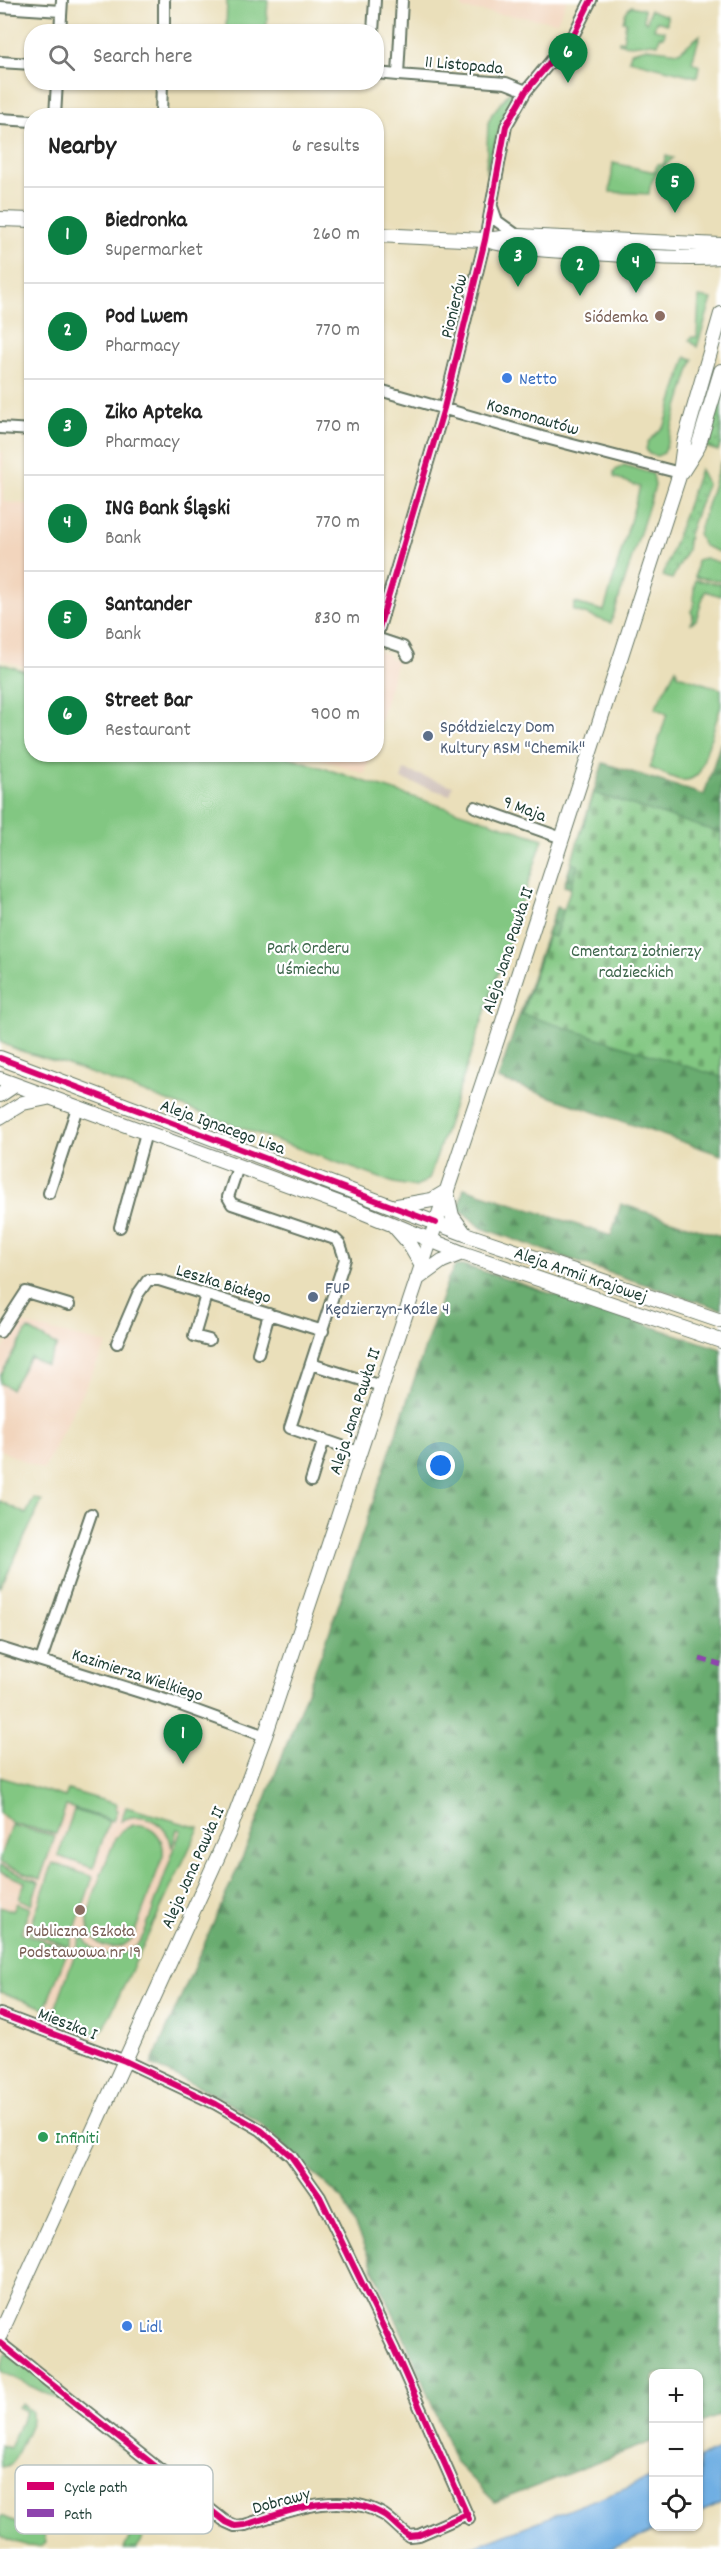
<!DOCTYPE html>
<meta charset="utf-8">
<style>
:root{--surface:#fff;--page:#f6f6f6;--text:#222;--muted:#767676;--line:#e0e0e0;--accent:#0b8043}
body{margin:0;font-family:Dekko,sans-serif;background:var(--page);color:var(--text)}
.controls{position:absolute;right:18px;bottom:18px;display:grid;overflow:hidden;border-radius:12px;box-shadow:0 2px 4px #0004}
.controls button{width:54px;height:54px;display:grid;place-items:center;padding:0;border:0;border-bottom:2px solid var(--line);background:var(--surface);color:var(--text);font:30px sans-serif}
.you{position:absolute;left:441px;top:1466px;width:21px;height:21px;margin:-15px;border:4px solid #fff;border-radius:50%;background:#1a73e8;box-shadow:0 0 0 9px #1a73e833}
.badge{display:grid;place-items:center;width:39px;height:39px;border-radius:50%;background:var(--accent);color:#fff;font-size:20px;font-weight:700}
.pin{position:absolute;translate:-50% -50px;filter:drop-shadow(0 2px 3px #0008)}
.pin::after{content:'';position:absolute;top:32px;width:21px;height:18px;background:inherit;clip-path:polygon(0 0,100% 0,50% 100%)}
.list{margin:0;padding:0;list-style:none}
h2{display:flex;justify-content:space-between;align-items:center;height:78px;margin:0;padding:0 24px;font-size:26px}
h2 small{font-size:20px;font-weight:400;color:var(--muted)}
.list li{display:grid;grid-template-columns:39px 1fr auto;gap:18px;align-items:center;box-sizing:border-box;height:96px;padding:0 24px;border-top:2px solid var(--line)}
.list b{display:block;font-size:22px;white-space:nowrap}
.list p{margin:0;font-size:20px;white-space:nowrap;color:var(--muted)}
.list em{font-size:20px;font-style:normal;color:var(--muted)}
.icon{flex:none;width:33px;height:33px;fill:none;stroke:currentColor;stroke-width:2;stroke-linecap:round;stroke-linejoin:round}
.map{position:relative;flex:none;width:721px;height:2549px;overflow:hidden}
.search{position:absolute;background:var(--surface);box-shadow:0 2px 4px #0004;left:24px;top:24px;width:360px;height:66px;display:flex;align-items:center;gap:15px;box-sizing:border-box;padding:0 21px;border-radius:24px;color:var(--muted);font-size:22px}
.panel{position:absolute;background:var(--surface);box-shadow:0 2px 4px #0004;left:24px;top:108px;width:360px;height:654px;border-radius:24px}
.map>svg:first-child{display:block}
.built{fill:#f2d5bd}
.industrial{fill:#cfc1ba}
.green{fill:#82c782;stroke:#50825b;stroke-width:1.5}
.forest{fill:url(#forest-firs);stroke:#447452;stroke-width:1.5}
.cemetery{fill:url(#cemetery-stones);stroke:#50825b;stroke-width:1.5}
.garden{fill:url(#garden-dots);stroke:#50825b;stroke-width:1.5}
.water{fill:#70afe3;stroke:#48768c;stroke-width:1.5}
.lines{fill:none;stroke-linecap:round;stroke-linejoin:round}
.street-casing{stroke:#667663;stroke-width:14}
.secondary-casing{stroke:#667663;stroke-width:16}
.street{stroke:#fff;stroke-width:10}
.secondary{stroke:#fff;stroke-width:14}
.quiet{stroke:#8e44ad;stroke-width:4.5;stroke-dasharray:9 4.5;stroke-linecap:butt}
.cycleway-casing{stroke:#fff;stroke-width:10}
.cycleway{stroke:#d6006c;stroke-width:6}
.education-dot{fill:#8d6e63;stroke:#fff;stroke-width:2}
.shop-dot{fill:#3f7fe0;stroke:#fff;stroke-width:2}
.service-dot{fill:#5c6f8a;stroke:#fff;stroke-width:2}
.leisure-dot{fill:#2e9e5b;stroke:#fff;stroke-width:2}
.labels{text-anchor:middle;stroke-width:4.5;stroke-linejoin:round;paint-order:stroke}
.street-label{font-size:18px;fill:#1f3d34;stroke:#fff}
.education-label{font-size:18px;fill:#785e54;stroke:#fff;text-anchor:end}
.shop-label{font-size:18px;fill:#366cbe;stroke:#fff;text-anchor:start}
.service-label{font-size:18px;fill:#4e5e75;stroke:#fff;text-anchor:start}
.park-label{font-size:18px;fill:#3d664b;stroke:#fff}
.leisure-label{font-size:18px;fill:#27864d;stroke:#fff;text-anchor:start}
.key{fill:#fff;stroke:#bcc5c2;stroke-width:1.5}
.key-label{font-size:16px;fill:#1f3d34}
</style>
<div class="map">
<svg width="721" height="2549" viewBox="0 0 721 2549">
<defs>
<pattern id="forest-firs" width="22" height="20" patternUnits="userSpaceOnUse" patternTransform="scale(1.5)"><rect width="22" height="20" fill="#69ac70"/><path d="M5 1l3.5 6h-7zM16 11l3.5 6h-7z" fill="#568d5d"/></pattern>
<pattern id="cemetery-stones" width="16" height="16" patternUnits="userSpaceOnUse" patternTransform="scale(1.5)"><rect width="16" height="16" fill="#82c782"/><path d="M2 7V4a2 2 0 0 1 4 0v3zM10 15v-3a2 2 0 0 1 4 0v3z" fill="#6aa36b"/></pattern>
<pattern id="garden-dots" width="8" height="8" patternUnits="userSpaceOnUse" patternTransform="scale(1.5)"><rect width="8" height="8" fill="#82c782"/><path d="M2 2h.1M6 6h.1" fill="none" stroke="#6aa36b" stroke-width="1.8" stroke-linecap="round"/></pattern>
</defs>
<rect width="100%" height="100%" fill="#fff"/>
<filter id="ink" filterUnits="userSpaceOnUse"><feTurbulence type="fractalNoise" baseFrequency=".0167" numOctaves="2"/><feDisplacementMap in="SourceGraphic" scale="12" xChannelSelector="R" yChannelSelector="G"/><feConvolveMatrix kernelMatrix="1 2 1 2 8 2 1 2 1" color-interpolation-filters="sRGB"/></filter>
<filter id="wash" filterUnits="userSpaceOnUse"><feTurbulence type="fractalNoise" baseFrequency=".008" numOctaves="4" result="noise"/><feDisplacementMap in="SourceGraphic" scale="24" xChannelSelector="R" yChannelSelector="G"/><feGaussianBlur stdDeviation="1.35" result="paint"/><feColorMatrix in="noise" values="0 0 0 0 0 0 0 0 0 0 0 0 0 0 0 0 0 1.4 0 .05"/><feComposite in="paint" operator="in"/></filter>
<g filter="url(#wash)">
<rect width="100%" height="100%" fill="#eadfba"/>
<path class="built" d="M461,0H567L557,22L463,9Z
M0,452H3V502L31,505V669L0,659Z
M377,651L388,654L389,658L397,661L377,732Z
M309,755H370L365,774Z
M20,1323L107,1344L43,1470L0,1450V1354Z
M0,1777L65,1797L68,1790L199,1828L104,2028L96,2035L52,2018L54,2012L0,1992Z"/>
<path class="industrial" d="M404,770L453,786L450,795L401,779Z"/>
<path class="green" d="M227,0H268L266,31H226Z
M631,6L644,9V21L647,22L650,10L667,16V24L656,21L654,29L665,31L664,37L660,36L658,44C644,41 633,48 619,43V41H623L626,22L623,21L626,12Z
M700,35L692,62L699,66L697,77L629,60L631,52L647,48L679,52Z
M511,90L513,101L498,134L486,173L488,123L492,114Z
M666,156L673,158C661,169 650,177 649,194L610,192L613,163L655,172L657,164L663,165Z
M699,297L712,299L697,347L689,340L692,337H697Z
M686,357L693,359L664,453L657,456L649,454L646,449L648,442L665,425Z
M721,461V553L704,546L698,534Z
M624,465L653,474L655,486L611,623L573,610L575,603L604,611L640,487L614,477V471Z
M705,558L721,563V581L695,577L697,560Z
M695,580L721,584V596L705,591L696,620L691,623L693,615L691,612L695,602L693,600Z
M0,663L31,673L32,754L283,755L543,839L429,1179L416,1187L394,1183L65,1064L18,1050L0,1042Z
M676,669L678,675L721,689V706L700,771C686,791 667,773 650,768L667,714L655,708Z
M28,1329L57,1346L46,1365L30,1357L11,1389L0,1383V1376Z
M34,1498L42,1501L0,1589V1501L26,1514Z
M0,1777L65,1797L68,1790L116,1804L115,1809L117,1810L113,1821L66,1806L56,1834L12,1823L0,1813Z
M126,1807L199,1828L104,2028L96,2035L52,2018L82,1934C94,1962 131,1962 144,1934L181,1830L177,1829L172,1848C168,1824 144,1809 121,1821Z
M74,1810L109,1821L93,1868L58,1856Z
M11,1825L55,1836L40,1879L0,1863V1857Z
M133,1825C152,1823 165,1837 163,1856L133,1937C127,1945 118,1949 108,1947C95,1945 87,1932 88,1919C89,1901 108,1858 115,1839L121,1831Z
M53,1863L93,1877L69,1947L29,1932Z
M0,1866L39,1882L31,1904L19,1899L25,1882L0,1872Z
M17,1903L30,1908L21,1932L68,1950L45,2008L0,1992V1906L13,1911Z
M9,2354L156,2471L163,2481L164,2490L137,2549H124L145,2504L128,2494L141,2469L140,2463L67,2404L2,2372L0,2367L6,2355Z
M22,2404L32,2412V2421L14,2461L10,2465L1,2467L0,2445L9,2448L26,2411L18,2407Z
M2,2516L43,2534L45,2543L40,2547L27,2546L0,2536V2519Z"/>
<path class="forest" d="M721,742V869L629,905L564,886L603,763L704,795Z
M556,907L619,927L721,1031V1155L498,1079Z
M464,1188L611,1236L621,1204L721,1236V1309L598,1269L482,1228L459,1208Z
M455,1266H466L721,1349V2415L699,2424L698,2374H654L653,2441L495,2502L455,2462L412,2355L343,2200L255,2119L210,2092L151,2065L250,1840L328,1636L448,1279Z"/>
<path class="cemetery" d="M594,793L721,833V1077L522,1014L548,935L555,937L578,865L571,863Z"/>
<path class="garden" d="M721,396V443L718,451L703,446Z
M700,469L707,484L689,534L687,550L672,579L663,576Z"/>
<path class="water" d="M721,2449V2503L699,2513V2458Z
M653,2477L654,2526L665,2527L611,2549H467Z"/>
</g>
<g filter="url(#ink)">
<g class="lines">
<g class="street-casing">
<path id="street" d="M402,0L398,75L506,83L526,91
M0,7L61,11
M60,32L62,0
M164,32V0
M373,32L375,0
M0,62L32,64
M376,73L398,75
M55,116L57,82
M161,116L162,82
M0,119L32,121
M491,204L497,221L518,236
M376,389L542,437L680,473
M0,428L32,430
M376,638L444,408L485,240L506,126L526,91L575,32L591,0
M376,638L403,647L408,656
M475,807L562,838
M238,1167L228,1197L232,1204L335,1239L340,1244L345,1259L290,1428L359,1452
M49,1193L77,1108
M120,1227L146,1133
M206,1295L194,1336L209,1340
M0,1332L26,1292L69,1305
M117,1343L138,1294L148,1280H159L323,1331
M258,1353L269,1314
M311,1364L381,1386
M311,1481L324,1439
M0,1648L172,1702L265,1736
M41,1660L91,1514
M0,2014L125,2061L216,2104L261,2130L291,2156L320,2197L394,2349L469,2519
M0,2343L226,2522L235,2526L245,2525C288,2511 341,2489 384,2515C393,2521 400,2530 409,2536L419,2535L467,2514"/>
</g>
<g class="secondary-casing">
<path id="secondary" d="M0,219L32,220
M376,235L485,240L518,236L721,245
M493,242C527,250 561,251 595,253C637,256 680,260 721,257
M682,472L698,447L721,371
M0,1058L465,1234L721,1321
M0,1079L355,1209L462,1253L721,1341
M0,1095L15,1085
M0,1117L23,1103L47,1098
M447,1193L452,1216L465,1234
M397,1206L432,1200L447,1191
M394,1226L408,1242L422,1266
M417,1279L442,1261L462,1253
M0,2335L229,1832L265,1736L497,1040L680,473L684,443L721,314"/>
</g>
<use href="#street" class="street"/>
<use href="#secondary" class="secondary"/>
<path class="quiet" d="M700,1659L721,1665
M721,1692V1701"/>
<g class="cycleway-casing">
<path id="cycleway" d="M376,638L444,408L485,240L506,126L526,91L575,32L591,0
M0,1058L436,1223
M0,2014L125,2061L216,2104L261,2130L291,2156L320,2197L394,2349L469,2519
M0,2343L226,2522L235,2526L245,2525C288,2511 341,2489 384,2515C393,2521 400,2530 409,2536L419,2535L467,2514"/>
</g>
<use href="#cycleway" class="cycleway"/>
</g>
</g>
<g class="education-dot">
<circle cx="660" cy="316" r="6"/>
<circle cx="80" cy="1910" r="6"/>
</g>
<g class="shop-dot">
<circle cx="507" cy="378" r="6"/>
<circle cx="127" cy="2326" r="6"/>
</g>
<g class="service-dot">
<circle cx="428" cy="736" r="6"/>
<circle cx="313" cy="1297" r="6"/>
</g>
<circle class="leisure-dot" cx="43" cy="2137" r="6"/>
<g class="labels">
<g class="street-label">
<text transform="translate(464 64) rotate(5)" y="6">11 Listopada</text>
<text transform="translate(453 306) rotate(-76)" y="6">Pionierów</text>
<text transform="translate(533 416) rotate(16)" y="6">Kosmonautów</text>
<text transform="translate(525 808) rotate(21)" y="6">9 Maja</text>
<text transform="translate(507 950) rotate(-72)" y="6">Aleja Jana Pawła II</text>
<text transform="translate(223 1126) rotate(20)" y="6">Aleja Ignacego Lisa</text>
<text transform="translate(581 1274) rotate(19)" y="6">Aleja Armii Krajowej</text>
<text transform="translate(224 1283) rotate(17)" y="6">Leszka Białego</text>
<text transform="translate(354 1411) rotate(-72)" y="6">Aleja Jana Pawła II</text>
<text transform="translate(138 1674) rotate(18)" y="6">Kazimierza Wielkiego</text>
<text transform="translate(192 1867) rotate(-66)" y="6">Aleja Jana Pawła II</text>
<text transform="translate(68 2023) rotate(21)" y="6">Mieszka I</text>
<text transform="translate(281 2500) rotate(-15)" y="6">Dobrawy</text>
</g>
<g class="education-label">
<text x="648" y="322">Siódemka</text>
<text x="80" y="1936" text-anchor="middle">Publiczna Szkoła<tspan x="80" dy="21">Podstawowa nr 19</tspan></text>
</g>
<g class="shop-label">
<text x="519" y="384">Netto</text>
<text x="139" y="2332">Lidl</text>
</g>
<g class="service-label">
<text x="440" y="732">Spółdzielczy Dom<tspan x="440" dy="21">Kultury RSM "Chemik"</tspan></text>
<text x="325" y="1293">FUP<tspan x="325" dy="21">Kędzierzyn-Koźle 4</tspan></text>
</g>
<g class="park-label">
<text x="308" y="953">Park Orderu<tspan x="308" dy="21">Uśmiechu</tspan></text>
<text x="636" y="956">Cmentarz żołnierzy<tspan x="636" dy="21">radzieckich</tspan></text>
</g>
<g class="leisure-label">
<text x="55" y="2143">Infiniti</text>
</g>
</g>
<rect x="15" y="2465" width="198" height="69" rx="9" class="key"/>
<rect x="27" y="2482" width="27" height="8" fill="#d6006c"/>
<rect x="27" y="2509" width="27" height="8" fill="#8e44ad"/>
<g class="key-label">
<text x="64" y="2492">Cycle path</text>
<text x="64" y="2519">Path</text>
</g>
</svg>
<div class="controls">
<button>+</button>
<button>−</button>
<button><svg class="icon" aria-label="locate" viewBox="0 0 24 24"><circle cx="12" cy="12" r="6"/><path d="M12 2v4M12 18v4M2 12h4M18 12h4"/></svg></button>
</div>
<div class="you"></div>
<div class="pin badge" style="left:183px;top:1764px">1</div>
<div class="pin badge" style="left:580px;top:296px">2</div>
<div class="pin badge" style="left:518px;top:287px">3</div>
<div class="pin badge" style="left:636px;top:293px">4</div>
<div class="pin badge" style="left:675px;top:213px">5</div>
<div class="pin badge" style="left:568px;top:83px">6</div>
<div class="search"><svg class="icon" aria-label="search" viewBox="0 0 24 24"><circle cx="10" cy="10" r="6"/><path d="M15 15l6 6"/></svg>Search here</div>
<section class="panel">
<h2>Nearby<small>6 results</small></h2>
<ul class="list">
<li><span class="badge">1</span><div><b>Biedronka</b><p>Supermarket</p></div><em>260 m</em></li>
<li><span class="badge">2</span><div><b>Pod Lwem</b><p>Pharmacy</p></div><em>770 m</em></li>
<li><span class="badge">3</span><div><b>Ziko Apteka</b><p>Pharmacy</p></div><em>770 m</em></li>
<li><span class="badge">4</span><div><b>ING Bank Śląski</b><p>Bank</p></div><em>770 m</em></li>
<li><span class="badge">5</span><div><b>Santander</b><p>Bank</p></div><em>830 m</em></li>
<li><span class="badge">6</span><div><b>Street Bar</b><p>Restaurant</p></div><em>900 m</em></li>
</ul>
</section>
</div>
